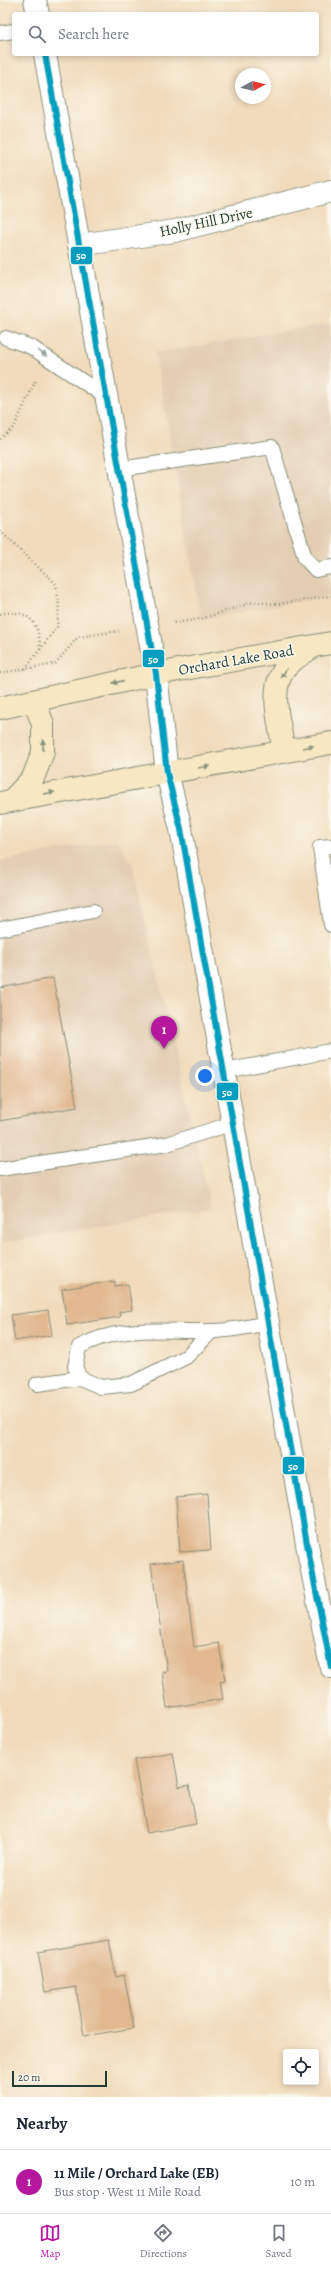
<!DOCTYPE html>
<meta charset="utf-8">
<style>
:root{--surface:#fff;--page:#f6f6f7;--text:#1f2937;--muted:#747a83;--line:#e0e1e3;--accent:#b5179e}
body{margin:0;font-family:Alegreya,serif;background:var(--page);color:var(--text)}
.controls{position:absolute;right:12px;bottom:12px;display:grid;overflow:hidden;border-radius:4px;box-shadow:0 2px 6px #0003}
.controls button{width:36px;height:36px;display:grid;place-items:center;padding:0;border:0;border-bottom:1px solid var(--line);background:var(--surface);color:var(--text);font:20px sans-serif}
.compass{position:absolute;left:235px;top:68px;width:36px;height:36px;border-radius:50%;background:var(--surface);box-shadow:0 2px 6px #0003;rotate:82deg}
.scale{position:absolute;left:12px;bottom:10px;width:95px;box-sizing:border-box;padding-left:4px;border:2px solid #1f3d34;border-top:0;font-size:11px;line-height:14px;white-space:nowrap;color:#1f3d34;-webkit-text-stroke:3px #fbf7ec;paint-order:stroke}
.you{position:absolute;left:205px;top:1076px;width:14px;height:14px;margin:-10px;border:3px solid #fff;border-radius:50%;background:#1a73e8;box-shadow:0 0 0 6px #1a73e833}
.badge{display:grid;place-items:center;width:26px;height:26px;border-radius:50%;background:var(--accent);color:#fff;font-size:13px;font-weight:700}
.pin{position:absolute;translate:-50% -33px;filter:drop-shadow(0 1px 2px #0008)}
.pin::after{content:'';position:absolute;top:21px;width:14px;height:12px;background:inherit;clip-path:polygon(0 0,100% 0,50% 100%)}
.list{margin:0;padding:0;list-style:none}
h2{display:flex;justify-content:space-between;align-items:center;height:52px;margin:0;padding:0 16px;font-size:17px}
h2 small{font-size:13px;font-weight:400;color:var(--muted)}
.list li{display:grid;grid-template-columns:26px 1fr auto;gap:12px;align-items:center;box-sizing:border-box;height:64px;padding:0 16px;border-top:1px solid var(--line)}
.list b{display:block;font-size:15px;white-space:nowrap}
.list p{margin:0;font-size:13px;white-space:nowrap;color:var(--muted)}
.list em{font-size:13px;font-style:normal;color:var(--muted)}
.icon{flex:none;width:22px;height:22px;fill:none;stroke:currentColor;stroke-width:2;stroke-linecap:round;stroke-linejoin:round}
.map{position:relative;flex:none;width:331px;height:2097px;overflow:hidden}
.search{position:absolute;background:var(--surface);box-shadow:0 2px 6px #0003;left:12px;right:12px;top:12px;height:44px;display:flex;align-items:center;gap:10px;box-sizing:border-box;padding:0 14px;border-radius:4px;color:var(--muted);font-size:15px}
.sheet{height:116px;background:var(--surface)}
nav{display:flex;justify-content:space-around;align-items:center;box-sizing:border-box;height:56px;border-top:1px solid var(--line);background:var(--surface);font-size:11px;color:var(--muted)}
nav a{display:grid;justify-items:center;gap:2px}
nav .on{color:var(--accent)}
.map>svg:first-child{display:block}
.built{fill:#e3cdb3}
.building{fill:#e1b890}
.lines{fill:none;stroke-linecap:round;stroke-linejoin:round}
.service-casing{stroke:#888c78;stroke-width:16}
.minor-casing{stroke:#888c78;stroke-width:24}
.tertiary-casing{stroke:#888c78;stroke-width:24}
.secondary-casing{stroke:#888c78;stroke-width:24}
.path{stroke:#888c78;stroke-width:2.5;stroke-dasharray:1 3;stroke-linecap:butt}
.service{stroke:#fff;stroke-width:14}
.minor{stroke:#fff;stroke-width:22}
.tertiary{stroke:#fff;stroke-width:22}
.secondary{stroke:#f7e8c3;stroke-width:22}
.bus-1-casing{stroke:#fbf7ec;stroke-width:9}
.bus-1{stroke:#039ebf;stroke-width:6}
.oneway{fill:#8f9e9a}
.oneway2{fill:#8b927c}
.labels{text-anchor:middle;stroke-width:3;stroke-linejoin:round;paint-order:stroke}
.street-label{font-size:15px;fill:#1f3d34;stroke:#fbf7ec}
.line-badge{stroke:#fbf7ec;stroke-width:1.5}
.badge-label{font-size:11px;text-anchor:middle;font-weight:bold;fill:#fff}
</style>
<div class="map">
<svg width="331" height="2097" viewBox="0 0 331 2097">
<rect width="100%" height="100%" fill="#fbf7ec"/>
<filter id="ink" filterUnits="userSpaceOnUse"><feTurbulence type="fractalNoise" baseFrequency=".025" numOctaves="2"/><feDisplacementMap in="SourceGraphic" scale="8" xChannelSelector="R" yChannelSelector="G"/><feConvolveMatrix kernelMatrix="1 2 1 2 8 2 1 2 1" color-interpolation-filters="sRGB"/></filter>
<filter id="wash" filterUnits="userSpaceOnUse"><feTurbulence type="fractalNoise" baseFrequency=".012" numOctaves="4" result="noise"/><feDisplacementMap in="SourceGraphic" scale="16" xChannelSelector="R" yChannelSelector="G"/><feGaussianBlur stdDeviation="0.9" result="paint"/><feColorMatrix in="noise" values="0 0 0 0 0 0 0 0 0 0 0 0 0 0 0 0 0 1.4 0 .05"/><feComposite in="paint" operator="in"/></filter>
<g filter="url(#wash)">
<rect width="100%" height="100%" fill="#f1dbbb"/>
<path class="built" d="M331,323V596L201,619L155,353Z
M116,840L132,863L211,1208L0,1243V861Z"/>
<g id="blocks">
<path class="building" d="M53,978L77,1107L0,1121V988Z
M115,1281V1286L128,1284L132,1310L119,1312L120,1317L67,1325L62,1289Z
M48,1310L52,1335L15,1341L11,1315Z
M207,1494L211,1550L180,1552L176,1497Z
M183,1560L194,1647L219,1643L225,1681L220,1682L223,1699L167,1708L162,1672L167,1671L151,1564Z
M173,1753L179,1787L189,1785L196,1824L147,1833L134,1760Z
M109,1940L116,1977L124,1975L134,2028L84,2036L76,1987L45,1992L38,1952Z"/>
</g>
</g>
<g filter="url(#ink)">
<use href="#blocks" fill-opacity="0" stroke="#888c78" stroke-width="1"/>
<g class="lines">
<g class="service-casing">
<path id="service" d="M0,33L14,31
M6,338L31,347L106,397
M119,469L272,447L305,558L316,570L331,567
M331,846L320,847L331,925
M0,929L93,911
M224,1071L331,1051
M0,1169L167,1144L233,1123
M80,1378L75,1367L79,1347C121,1324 165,1332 211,1331C230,1331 250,1326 269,1323
M37,1384L80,1378L101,1387L131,1384L186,1357L212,1331"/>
</g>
<g class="minor-casing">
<path id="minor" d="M79,245L175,231L331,191"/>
</g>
<g class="tertiary-casing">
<path id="tertiary" d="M35,0L38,14
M45,54L156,674L167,773L181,829L309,1555L331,1667"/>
</g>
<g class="secondary-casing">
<path id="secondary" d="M0,708L156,674L331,643
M284,752C281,729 270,696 281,675C288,662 300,655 311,648
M11,801L33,778L43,752V724L34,701
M0,803L331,743"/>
</g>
<path class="path" d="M0,439L14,427L35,382V379
M0,531L56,584L59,606L57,627L25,669
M0,614C29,608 40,623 40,650
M174,623L201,619L253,602L278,604L331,596
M0,673L55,664L78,637L119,631"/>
<use href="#service" class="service"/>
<use href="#minor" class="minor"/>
<use href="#tertiary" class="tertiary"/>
<use href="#secondary" class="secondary"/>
<g class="bus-1-casing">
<path id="bus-1" d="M45,54L156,674L167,773L181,829L309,1555L331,1667"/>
</g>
<use href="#bus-1" class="bus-1"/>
</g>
<defs><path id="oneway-solid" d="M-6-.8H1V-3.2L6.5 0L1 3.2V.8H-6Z"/></defs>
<use class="oneway" href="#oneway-solid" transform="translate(42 353) rotate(34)"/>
<g class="oneway2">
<use href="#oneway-solid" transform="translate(284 673) rotate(123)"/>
<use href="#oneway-solid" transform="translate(118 682) rotate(167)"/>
<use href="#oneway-solid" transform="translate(43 745) rotate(-89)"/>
<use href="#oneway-solid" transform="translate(308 747) rotate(-11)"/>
<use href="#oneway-solid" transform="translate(204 767) rotate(-10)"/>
<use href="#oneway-solid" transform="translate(49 793) rotate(-11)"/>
</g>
</g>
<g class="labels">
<g class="street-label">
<text transform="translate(206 222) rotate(-12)" y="5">Holly Hill Drive</text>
<text transform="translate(236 660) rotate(-10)" y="5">Orchard Lake Road</text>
</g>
</g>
<g class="line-badge">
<rect x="70" y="246" width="23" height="19" rx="4" fill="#039ebf"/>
<rect x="142" y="649" width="23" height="19" rx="4" fill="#039ebf"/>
<rect x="216" y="1082" width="23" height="19" rx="4" fill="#039ebf"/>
<rect x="282" y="1456" width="23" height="19" rx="4" fill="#039ebf"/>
</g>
<g class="badge-label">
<text x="81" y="259">50</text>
<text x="153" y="663">50</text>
<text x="227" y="1096">50</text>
<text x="293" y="1470">50</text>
</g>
</svg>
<div class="controls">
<button><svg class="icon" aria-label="locate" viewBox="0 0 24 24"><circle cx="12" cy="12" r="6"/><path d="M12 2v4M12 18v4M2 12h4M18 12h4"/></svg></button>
</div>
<svg class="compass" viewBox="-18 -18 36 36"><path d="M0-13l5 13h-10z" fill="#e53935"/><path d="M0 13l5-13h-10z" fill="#747a83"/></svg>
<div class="scale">20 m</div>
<div class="you"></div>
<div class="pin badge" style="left:164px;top:1049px">1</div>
<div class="search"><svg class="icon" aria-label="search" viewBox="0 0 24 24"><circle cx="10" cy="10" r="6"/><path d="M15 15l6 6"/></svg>Search here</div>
</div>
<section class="sheet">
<h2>Nearby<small></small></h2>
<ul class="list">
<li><span class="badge">1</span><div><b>11 Mile / Orchard Lake (EB)</b><p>Bus stop · West 11 Mile Road</p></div><em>10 m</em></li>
</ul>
</section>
<nav>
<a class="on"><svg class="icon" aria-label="map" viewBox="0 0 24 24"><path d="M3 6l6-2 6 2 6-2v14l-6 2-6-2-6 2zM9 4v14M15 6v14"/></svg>Map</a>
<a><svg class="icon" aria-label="directions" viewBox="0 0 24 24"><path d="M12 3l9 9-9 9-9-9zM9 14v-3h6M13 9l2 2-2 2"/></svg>Directions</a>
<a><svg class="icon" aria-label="saved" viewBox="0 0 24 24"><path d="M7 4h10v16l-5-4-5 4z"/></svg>Saved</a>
</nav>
